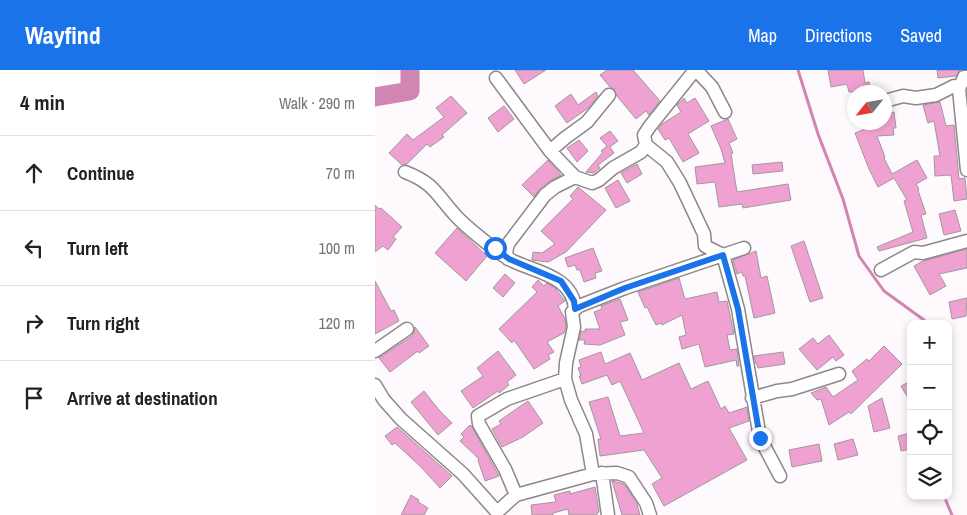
<!DOCTYPE html>
<meta charset="utf-8">
<style>
:root{--surface:#fff;--page:#f6f6f6;--text:#222;--muted:#767676;--line:#e0e0e0;--accent:#1a73e8}
body{margin:0;font-family:"Archivo Narrow",sans-serif;background:var(--page);color:var(--text)}
.controls{position:absolute;right:15px;bottom:15px;display:grid;overflow:hidden;border-radius:10px;box-shadow:0 2px 8px #0003}
.controls button{width:45px;height:45px;display:grid;place-items:center;padding:0;border:0;border-bottom:1px solid var(--line);background:var(--surface);color:var(--text);font:25px sans-serif}
.compass{position:absolute;left:472px;top:15px;width:45px;height:45px;border-radius:50%;background:var(--surface);box-shadow:0 2px 8px #0003;rotate:239deg}
.stop{position:absolute;width:15px;height:15px;margin:-11px;border:4px solid #1a73e8;border-radius:50%;background:#fff}
.stop.end{background:#1a73e8;border-color:#fff;box-shadow:0 1px 5px #0008}
.list{margin:0;padding:0;list-style:none}
h2{display:flex;justify-content:space-between;align-items:center;height:65px;margin:0;padding:0 20px;font-size:21px}
h2 small{font-size:16px;font-weight:400;color:var(--muted)}
.list li{display:grid;grid-template-columns:32px 1fr auto;gap:15px;align-items:center;box-sizing:border-box;height:75px;padding:0 20px;border-top:1px solid var(--line)}
.list b{display:block;font-size:19px;white-space:nowrap}
.list em{font-size:16px;font-style:normal;color:var(--muted)}
.icon{flex:none;width:28px;height:28px;fill:none;stroke:currentColor;stroke-width:2;stroke-linecap:round;stroke-linejoin:round}
.map{position:relative;flex:none;width:592px;height:445px;overflow:hidden}
header{display:flex;align-items:center;gap:30px;box-sizing:border-box;height:70px;padding:0 25px;background:var(--accent);color:#fff}
header strong{font-size:24px}
nav{display:flex;gap:28px;margin-inline-start:auto;font-size:18px}
main{display:flex}
aside{flex:1;background:var(--surface)}
.map>svg:first-child{display:block}
.lines{fill:none;stroke-linecap:round;stroke-linejoin:round}
.stream{stroke:#d085b3;stroke-width:3}
.river{stroke:#d085b3;stroke-width:19}
.building{fill:#efa2d1;stroke:#a0989c}
.minor-casing{stroke:#8e878b;stroke-width:15}
.minor{stroke:#fff;stroke-width:12}
.route{stroke:#1a73e8;stroke-width:6}
</style>
<header>
<strong>Wayfind</strong>
<nav><a>Map</a><a>Directions</a><a>Saved</a></nav>
</header>
<main>
<aside>
<h2>4 min<small>Walk · 290 m</small></h2>
<ul class="list">
<li><svg class="icon" aria-label="ahead" viewBox="0 0 24 24"><path d="M12 20V5M6 11l6-6 6 6"/></svg><div><b>Continue</b></div><em>70 m</em></li>
<li><svg class="icon" aria-label="left" viewBox="0 0 24 24"><path d="M17 20v-9H6M10 6l-5 5 5 5"/></svg><div><b>Turn left</b></div><em>100 m</em></li>
<li><svg class="icon" aria-label="right" viewBox="0 0 24 24"><path d="M7 20v-9h11M14 6l5 5-5 5"/></svg><div><b>Turn right</b></div><em>120 m</em></li>
<li><svg class="icon" aria-label="arrive" viewBox="0 0 24 24"><path d="M6 21V4h12l-3 4 3 4H6"/></svg><div><b>Arrive at destination</b></div></li>
</ul>
</aside>
<div class="map">
<svg width="592" height="445" viewBox="0 0 592 445">
<rect width="100%" height="100%" fill="#fef9fc"/>
<g class="lines">
<path class="stream" d="M423,0L443,64L468,129L484,186L509,221L549,250L550,254
M569,426L577,445"/>
<path class="river" d="M0,27L35,21V0"/>
</g>
<path class="building" d="M140,0H171L149,14Z
M232,0H258L285,31L274,45L271,41L261,49L242,26L239,19L235,17L225,5Z
M453,0H488L490,13L494,12L496,22H474L472,14L456,17Z
M562,0H585L581,6L563,8Z
M221,22L223,26L213,38L192,53L180,36L196,24L203,35Z
M76,26L92,43L67,65L69,67L55,77L52,74L32,94L27,95L14,83L32,64L38,70L69,47L61,38Z
M309,28L312,33L320,28L334,51L313,64L324,83L308,92L294,68L290,70L283,59L287,54L306,42L302,35Z
M565,32L571,56L579,55L584,109L590,108L592,129L579,131L576,105L560,106L559,86H565L559,51L553,53L548,35Z
M129,36L139,49L123,62L113,48Z
M519,42L521,58H518L519,65L502,66L510,87L509,88L517,104L542,90L552,108L541,114L544,119L543,120L551,144L546,145L552,168L504,181L502,177L538,162L529,131L532,130L519,108L503,117L494,99L480,63L503,54V52H510V43Z
M353,49L362,69L354,73L358,83L356,84L362,122L413,114L416,130L368,138L367,134L344,137L340,112L322,114L320,97L350,93L346,79L336,56Z
M235,61L243,71L235,77L239,83L223,95L225,98L219,103L211,102L228,82L226,81L232,76L225,68Z
M204,70L213,81L202,92L192,78Z
M173,90L186,105L175,111L165,119L159,127L147,115Z
M407,92L408,101L378,104L377,95Z
M262,94L267,104L252,113L246,103Z
M243,110L255,131L241,138L230,118Z
M203,117L231,140L191,182L173,192L157,190L158,182L167,183L180,174L166,161L198,129L195,126Z
M0,135L4,139L6,138L27,157L18,167L21,169L13,180L8,176L0,182Z
M580,140L586,161L569,165L564,144Z
M82,158L112,186L91,211L60,183Z
M429,171L448,228L435,232L416,176Z
M218,178L227,201L220,203L221,208L209,212L205,200H202L200,195L193,197L190,188Z
M592,179V198L564,204L571,216L555,225L539,196L548,191Z
M381,181L386,208L392,206L400,243L379,248L370,206H368L367,202L362,204L358,190Z
M130,204L140,213L128,227L118,218Z
M304,208L310,229L342,222L344,232L352,231L359,264L352,265L355,280L362,279L364,296H362L361,290L330,297L324,274L307,279L304,267L311,265L307,245L287,255L286,253L281,255L272,237L270,238L263,222Z
M163,210L169,216L172,213L180,218L190,231L183,236L190,249L191,257L189,263L172,272L179,282L173,285L175,289L159,299L139,270L137,273L124,259L162,222L157,217Z
M0,211L16,241L19,240L24,251L0,264Z
M592,228L591,246L577,249L574,232Z
M245,229L253,250L245,252L250,265L225,275L209,274L210,270H204L206,261L210,262V259H225L219,242L227,239L226,236Z
M40,257L54,276L44,283L43,281L15,302L4,288L37,266L39,262Z
M454,265L469,285L461,291L458,287L442,300L424,279L438,268L443,274Z
M509,276L527,294L476,344L474,342L454,355L446,329L442,330L436,323L451,317L458,327L483,310L477,301L492,289L494,291Z
M123,281L141,305L132,312L134,315L124,323L123,321L98,338L86,321L108,306L102,298Z
M226,282L230,294L255,283L267,310L304,293L316,319L333,311L346,339L350,336L354,343L372,337L374,351L354,358L372,390L289,436L277,414L287,408L269,380L225,386L223,369H226L214,332L233,327L245,366L269,363L245,311L237,315L232,305L207,314L204,306H206L203,298L206,297L204,290Z
M408,282L410,294L383,298L382,294H381L379,286Z
M536,311V333L526,316Z
M49,321L64,340L77,353L63,365L36,332Z
M507,328L515,358L499,362L493,336Z
M153,331L168,353L148,367L127,377L117,359L126,354L124,351Z
M95,355L97,357L124,406L110,411L103,390L104,389L85,371L89,367L86,364Z
M22,357L77,406L65,418L46,397L20,373L17,375L10,366Z
M536,363V379L526,381L523,366Z
M478,369L483,385L463,390L459,374Z
M444,374L447,391L417,397L414,380Z
M237,411L249,414L262,434L265,445H247Z
M220,417L224,442L222,443V445H194L193,439L178,443V445H157L156,435L181,432L179,425L195,421V424Z
M36,425L44,430L43,432L53,438L49,445H26Z"/>
<g class="lines">
<g class="minor-casing">
<path id="minor" d="M321,0L337,17L350,42
M592,7H589L584,19L592,100
M121,8L175,81L200,107
M510,31L528,26L541,28L561,25L579,16L584,19
M271,75L292,92L305,113L329,164L330,176L348,185L363,239L385,368L405,406
M175,81L190,68L212,52L234,25
M30,102C59,113 61,124 81,146C90,156 122,182 134,189C158,202 198,205 200,239
M133,189L131,182L133,174L170,125L180,117L200,107L217,113L224,110L238,98L266,82L271,75L269,65L275,56L320,0
M506,200L539,182L548,183L592,171
M0,281L32,259
M0,315L9,330L26,349L88,404L122,442
M377,328L402,321L417,319L464,304
M227,403L233,445
M218,404L211,364L196,330L190,309L191,293L199,257L197,242L204,236L250,218L369,178
M141,425L130,399L104,354L103,346L132,329L190,309
M122,445V442L141,425L218,404L242,403L254,407L271,433L275,445"/>
</g>
<use href="#minor" class="minor"/>
</g>
<g class="lines">
<path class="route" d="M120,178L134,189L186,211L199,231L200,239L250,218L348,185L363,239L385,368"/>
</g>
</svg>
<div class="controls">
<button>+</button>
<button>−</button>
<button><svg class="icon" aria-label="locate" viewBox="0 0 24 24"><circle cx="12" cy="12" r="6"/><path d="M12 2v4M12 18v4M2 12h4M18 12h4"/></svg></button>
<button><svg class="icon" aria-label="layers" viewBox="0 0 24 24"><path d="M12 4l9 5-9 5-9-5zM3 14l9 5 9-5"/></svg></button>
</div>
<svg class="compass" viewBox="-18 -18 36 36"><path d="M0-13l5 13h-10z" fill="#e53935"/><path d="M0 13l5-13h-10z" fill="#767676"/></svg>
<div class="stop" style="left:120px;top:178px"></div>
<div class="stop end" style="left:385px;top:368px"></div>
</div>
</main>
